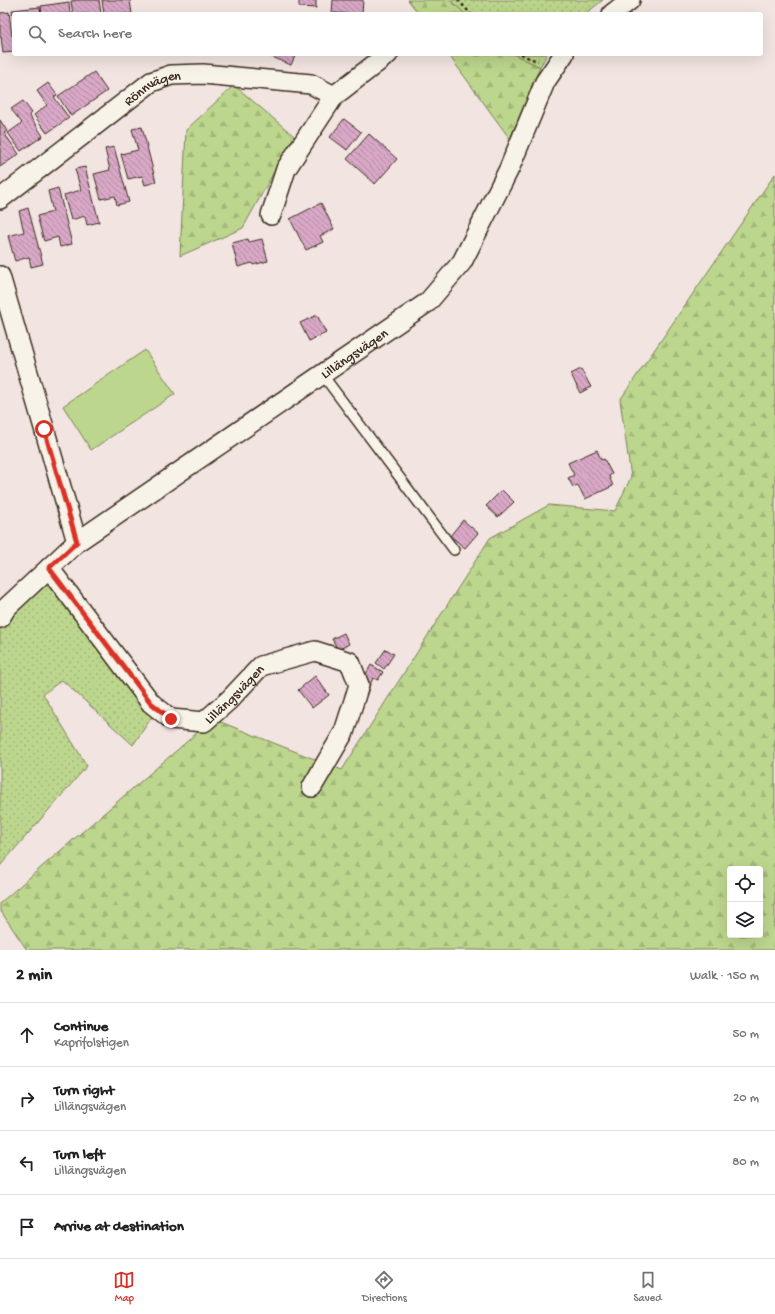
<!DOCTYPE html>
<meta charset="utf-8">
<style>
:root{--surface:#fff;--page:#f6f6f6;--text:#202124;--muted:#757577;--line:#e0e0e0;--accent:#d93025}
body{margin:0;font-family:"Gochi Hand",sans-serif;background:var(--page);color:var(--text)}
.controls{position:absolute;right:12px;bottom:12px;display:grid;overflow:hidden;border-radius:4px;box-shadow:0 4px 16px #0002}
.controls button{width:36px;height:36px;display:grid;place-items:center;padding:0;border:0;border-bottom:1px solid var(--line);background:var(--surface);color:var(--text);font:20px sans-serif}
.stop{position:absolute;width:12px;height:12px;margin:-9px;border:3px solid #d93025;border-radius:50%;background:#fff}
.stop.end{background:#d93025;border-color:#fff;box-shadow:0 1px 4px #0008}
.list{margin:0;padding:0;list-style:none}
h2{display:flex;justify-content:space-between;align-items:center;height:52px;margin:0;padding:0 16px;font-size:17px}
h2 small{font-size:13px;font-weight:400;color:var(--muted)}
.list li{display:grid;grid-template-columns:26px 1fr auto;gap:12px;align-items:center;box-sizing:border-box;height:64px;padding:0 16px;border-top:1px solid var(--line)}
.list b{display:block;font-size:15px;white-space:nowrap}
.list p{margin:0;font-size:13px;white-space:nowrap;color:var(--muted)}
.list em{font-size:13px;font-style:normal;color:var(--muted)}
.icon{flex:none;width:22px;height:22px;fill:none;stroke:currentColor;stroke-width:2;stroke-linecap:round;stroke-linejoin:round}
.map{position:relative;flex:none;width:775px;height:950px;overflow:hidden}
.search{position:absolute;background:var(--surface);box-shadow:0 4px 16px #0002;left:12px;right:12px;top:12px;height:44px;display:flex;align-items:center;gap:10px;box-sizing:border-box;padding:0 14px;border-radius:4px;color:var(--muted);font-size:15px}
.sheet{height:308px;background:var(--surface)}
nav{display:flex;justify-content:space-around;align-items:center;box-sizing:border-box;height:56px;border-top:1px solid var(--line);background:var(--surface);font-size:11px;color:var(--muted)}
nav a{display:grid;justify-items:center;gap:2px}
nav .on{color:var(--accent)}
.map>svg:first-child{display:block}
.grass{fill:url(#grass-dots);stroke:#7c8056}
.forest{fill:url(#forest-firs);stroke:#7c8056;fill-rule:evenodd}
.pitch{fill:#bcd68d;stroke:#7c8056}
.building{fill:url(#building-back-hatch);stroke:#3b2a1e}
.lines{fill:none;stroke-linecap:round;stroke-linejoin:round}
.lane-casing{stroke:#3b2a1e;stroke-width:12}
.street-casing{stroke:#3b2a1e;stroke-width:22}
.path{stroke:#3b2a1e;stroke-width:2.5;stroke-dasharray:3 3;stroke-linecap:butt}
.lane{stroke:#f7f3e8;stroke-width:9}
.street{stroke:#f7f3e8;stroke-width:19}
.route{stroke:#d93025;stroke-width:5}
.labels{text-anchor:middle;stroke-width:3;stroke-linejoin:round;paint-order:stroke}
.street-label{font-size:14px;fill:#3b2a1e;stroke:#f7f3e8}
</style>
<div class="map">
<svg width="775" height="950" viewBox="0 0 775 950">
<defs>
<pattern id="grass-dots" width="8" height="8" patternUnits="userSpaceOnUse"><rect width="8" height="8" fill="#bcd68d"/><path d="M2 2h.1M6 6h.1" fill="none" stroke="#a2b879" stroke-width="1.8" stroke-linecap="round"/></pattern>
<pattern id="forest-firs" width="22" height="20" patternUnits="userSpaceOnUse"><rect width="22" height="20" fill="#bcd68d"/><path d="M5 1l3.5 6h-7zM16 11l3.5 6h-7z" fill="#a2b879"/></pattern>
<pattern id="building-back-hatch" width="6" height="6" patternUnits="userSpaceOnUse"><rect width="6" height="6" fill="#d9a8c7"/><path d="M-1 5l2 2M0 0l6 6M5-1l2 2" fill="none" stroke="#b189a1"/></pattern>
</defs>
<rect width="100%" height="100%" fill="#f1e4e1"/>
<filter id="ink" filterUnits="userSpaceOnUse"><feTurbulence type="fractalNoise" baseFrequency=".025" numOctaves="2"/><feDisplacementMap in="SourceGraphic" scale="8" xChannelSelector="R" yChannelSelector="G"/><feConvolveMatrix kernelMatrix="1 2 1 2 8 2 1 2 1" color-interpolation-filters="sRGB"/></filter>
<g filter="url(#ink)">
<path class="grass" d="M450,0H603L585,14H465Z
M513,54H547L540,67Z
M49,581L154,714L133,745L62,680L43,694L87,766L0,866V624Z"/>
<path class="forest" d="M408,0H450L465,14H419Z
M448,54H513L540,67L510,139Z
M234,85L294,136L243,228L180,256L186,130Z
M775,174V950H27L0,910V903L213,719L342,770L490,538L549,505L615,511L631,477L620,400ZM730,869H760V935H730Z"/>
<path class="pitch" d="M145,350L175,394L91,450L63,406Z"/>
<path class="building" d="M78,0H99L101,14H73L71,1Z
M102,0H130L132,14H104Z
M299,0H316V8L299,7Z
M333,0H363L362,14L332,13Z
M69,2L70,14H42L41,6Z
M40,7L41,14H14V25L12,10Z
M9,12L12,36H14V52L3,53L1,37H0V13Z
M265,54H296L291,65Z
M94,72L107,91L71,116L58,96Z
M48,83L57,95L54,97L69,118L47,133L34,115L47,105L37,91Z
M23,101L32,113L29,115L43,136L21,151L8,133L22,123L11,109Z
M344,119L361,132L347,150L330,137Z
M0,120L7,131L4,133L19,154L0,167Z
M142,127L156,182L145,185L142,176L128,179L121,154L138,150L132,129Z
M369,134L397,159L375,184L347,159Z
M114,147L129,202L117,205L115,196L101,199L94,174L110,170L105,149Z
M85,167L99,222L87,225L85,216L71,220L64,195L81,190L75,169Z
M58,188L72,244L60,247L58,237L44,241L37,216L53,212L48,191Z
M321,203L334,229L320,236L323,242L306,250L290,219Z
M28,208L43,264L31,267L29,257L15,261L8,236L24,232L19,211Z
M248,239L249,242L262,239L268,261L253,265L252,263L238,267L232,243Z
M317,315L326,333L309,341L300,323Z
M581,369L591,387L580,393L571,374Z
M597,450L601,460L604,459L612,474L609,476L613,486L585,499L578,485L573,487L568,478L574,475L568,463Z
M502,490L514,502L498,517L486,506Z
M463,520L478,533L465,548L450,536Z
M344,633L349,644L338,650L332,639Z
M386,649L394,654L384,669L376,663Z
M371,665L383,672L378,680L373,678L370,685L362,681Z
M315,676L329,695L312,708L298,690Z"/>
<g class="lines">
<g class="lane-casing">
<path id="lane" d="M322,374L454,550"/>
</g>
<g class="street-casing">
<g id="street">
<path d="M612,14L630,0"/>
<path id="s1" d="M0,199L151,82L171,75L203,74L311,84L334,96L388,54"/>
<path d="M271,215L286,169L334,96"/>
<path d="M0,276L77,542"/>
<path id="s2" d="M49,568L151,703L171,719L204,722L229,700L261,666L315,651L350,662L359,685L344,732L312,787"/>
<path id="s3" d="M0,618L6,608L77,542L428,302L462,262L509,169L545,82L564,54"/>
</g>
</g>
<path class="path" d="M458,0L471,14
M521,54L529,58L538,61"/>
<use href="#lane" class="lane"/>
<use href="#street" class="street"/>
</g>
</g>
<g class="lines" filter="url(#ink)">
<path class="route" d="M44,429L77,542L49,568L151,703L171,719"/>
</g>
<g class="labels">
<g class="street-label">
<text dy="5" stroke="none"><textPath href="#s1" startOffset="190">Rönnvägen</textPath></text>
<text dy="5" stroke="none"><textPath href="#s3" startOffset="444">Lillängsvägen</textPath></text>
<text dy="5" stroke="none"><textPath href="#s2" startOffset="269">Lillängsvägen</textPath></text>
</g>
</g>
</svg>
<div class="controls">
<button><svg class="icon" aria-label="locate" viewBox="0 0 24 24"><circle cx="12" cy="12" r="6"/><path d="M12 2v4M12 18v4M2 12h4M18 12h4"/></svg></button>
<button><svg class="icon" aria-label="layers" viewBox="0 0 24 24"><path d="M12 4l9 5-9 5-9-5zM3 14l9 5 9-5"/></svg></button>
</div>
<div class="stop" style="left:44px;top:429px"></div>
<div class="stop end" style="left:171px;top:719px"></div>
<div class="search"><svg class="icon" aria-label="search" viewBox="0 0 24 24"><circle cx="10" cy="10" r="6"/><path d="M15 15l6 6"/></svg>Search here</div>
</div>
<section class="sheet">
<h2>2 min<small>Walk · 150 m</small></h2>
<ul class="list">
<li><svg class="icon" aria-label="ahead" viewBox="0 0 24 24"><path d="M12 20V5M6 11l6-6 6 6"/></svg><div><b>Continue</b><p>Kaprifolstigen</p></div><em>50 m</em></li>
<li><svg class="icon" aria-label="right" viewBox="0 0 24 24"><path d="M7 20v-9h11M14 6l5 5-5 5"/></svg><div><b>Turn right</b><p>Lillängsvägen</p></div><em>20 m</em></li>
<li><svg class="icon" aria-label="left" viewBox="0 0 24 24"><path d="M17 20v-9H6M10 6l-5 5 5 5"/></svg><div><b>Turn left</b><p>Lillängsvägen</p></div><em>80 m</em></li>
<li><svg class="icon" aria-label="arrive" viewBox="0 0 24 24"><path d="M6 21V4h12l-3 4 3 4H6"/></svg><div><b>Arrive at destination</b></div></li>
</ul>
</section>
<nav>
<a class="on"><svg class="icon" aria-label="map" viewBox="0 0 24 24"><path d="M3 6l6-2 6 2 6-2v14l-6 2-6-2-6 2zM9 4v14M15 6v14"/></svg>Map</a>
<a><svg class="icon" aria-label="directions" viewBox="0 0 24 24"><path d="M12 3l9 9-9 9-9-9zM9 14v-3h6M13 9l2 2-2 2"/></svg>Directions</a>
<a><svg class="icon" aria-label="saved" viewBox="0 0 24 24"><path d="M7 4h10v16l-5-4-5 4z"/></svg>Saved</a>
</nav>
